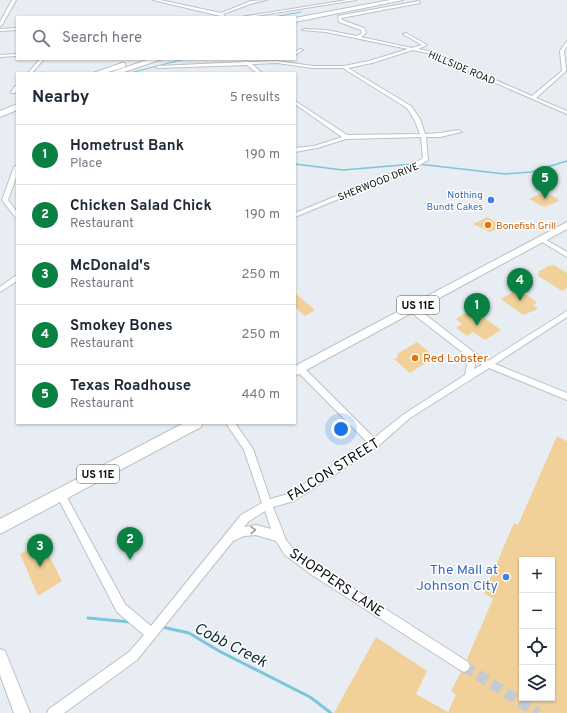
<!DOCTYPE html>
<meta charset="utf-8">
<style>
:root{--surface:#fff;--page:#f2f2f3;--text:#1f2937;--muted:#747a83;--line:#e0e1e3;--accent:#0b8043}
body{margin:0;font-family:Overpass,sans-serif;background:var(--page);color:var(--text)}
.controls{position:absolute;right:12px;bottom:12px;display:grid;overflow:hidden;border-radius:0px;box-shadow:0 1px 3px #0004}
.controls button{width:36px;height:36px;display:grid;place-items:center;padding:0;border:0;border-bottom:1px solid var(--line);background:var(--surface);color:var(--text);font:20px sans-serif}
.you{position:absolute;left:341px;top:429px;width:14px;height:14px;margin:-10px;border:3px solid #fff;border-radius:50%;background:#1a73e8;box-shadow:0 0 0 6px #1a73e833}
.badge{display:grid;place-items:center;width:26px;height:26px;border-radius:50%;background:var(--accent);color:#fff;font-size:13px;font-weight:700}
.pin{position:absolute;translate:-50% -33px;filter:drop-shadow(0 1px 2px #0008)}
.pin::after{content:'';position:absolute;top:21px;width:14px;height:12px;background:inherit;clip-path:polygon(0 0,100% 0,50% 100%)}
.list{margin:0;padding:0;list-style:none}
h2{display:flex;justify-content:space-between;align-items:center;height:52px;margin:0;padding:0 16px;font-size:17px}
h2 small{font-size:13px;font-weight:400;color:var(--muted)}
.list li{display:grid;grid-template-columns:26px 1fr auto;gap:12px;align-items:center;box-sizing:border-box;height:60px;padding:0 16px;border-top:1px solid var(--line)}
.list b{display:block;font-size:15px;white-space:nowrap}
.list p{margin:0;font-size:13px;white-space:nowrap;color:var(--muted)}
.list em{font-size:13px;font-style:normal;color:var(--muted)}
.icon{flex:none;width:22px;height:22px;fill:none;stroke:currentColor;stroke-width:2;stroke-linecap:round;stroke-linejoin:round}
.map{position:relative;flex:none;width:567px;height:713px;overflow:hidden}
.search{position:absolute;background:var(--surface);box-shadow:0 1px 3px #0004;left:16px;top:16px;width:280px;height:44px;display:flex;align-items:center;gap:10px;box-sizing:border-box;padding:0 14px;border-radius:0px;color:var(--muted);font-size:15px}
.panel{position:absolute;background:var(--surface);box-shadow:0 1px 3px #0004;left:16px;top:72px;width:280px;height:352px;border-radius:0px}
.map>svg:first-child{display:block}
.lines{fill:none;stroke-linecap:round;stroke-linejoin:round}
.stream-far2{stroke:#7cc5da;stroke-width:1}
.stream-far1{stroke:#7cc5da;stroke-width:1.5}
.stream{stroke:#7cc5da;stroke-width:3}
.building{fill:#f1d09a;fill-rule:evenodd}
.minor-tunnel{stroke:#c6cbd0;stroke-width:11;stroke-dasharray:11 5.5;stroke-linecap:butt}
.minor-casing{stroke:#bcc1c6;stroke-width:2}
.tertiary-casing{stroke:#bcc1c6;stroke-width:2}
.primary-casing{stroke:#bcc1c6;stroke-width:2}
.motorway-casing{stroke:#bcc1c6;stroke-width:2}
.minor{fill:#fff;fill-rule:evenodd}
.tertiary{fill:#fff;fill-rule:evenodd}
.primary{fill:#fff;fill-rule:evenodd}
.motorway{fill:#fff;fill-rule:evenodd}
.oneway{stroke:#9d9e9f}
.shop-dot{fill:#3f7fe0;stroke:#fff;stroke-width:1.5}
.food-dot{fill:#e8710a;stroke:#fff;stroke-width:1.5}
.labels{text-anchor:middle;stroke-width:3;stroke-linejoin:round;paint-order:stroke}
.far-street-label{font-size:10px;fill:#0b0d0f;stroke:#fff}
.far-shop-label{font-size:10px;fill:#366cbe;stroke:#fff;text-anchor:end}
.far-food-label{font-size:10px;fill:#c56008;stroke:#fff;text-anchor:start}
.shield{fill:#fff;stroke:#545657;stroke-width:1}
.shield-label{font-size:11px;font-weight:bold;fill:#0b0d0f}
.food-label{font-size:12px;fill:#c56008;stroke:#fff;text-anchor:start}
.near-street-label{font-size:14px;fill:#0b0d0f;stroke:#fff}
.near-shop-label{font-size:14px;fill:#366cbe;stroke:#fff;text-anchor:end}
.near-water-label{font-size:16px;font-style:italic;fill:#0e323b;stroke:#fff}
</style>
<div class="map">
<svg width="567" height="713" viewBox="0 0 567 713">
<rect width="100%" height="100%" fill="#e7edf2"/>
<g class="lines">
<path class="stream-far2" d="M274,17L301,12
M130,73L185,59"/>
<path class="stream-far1" d="M295,164L343,170L414,164
M418,164L505,174L531,172L567,161"/>
<path class="stream" d="M88,618L130,622
M162,627L189,633L219,651L310,697L331,713"/>
</g>
<path class="building" d="M544,192L559,199L557,200L559,201L544,207L529,199Z
M487,217L494,221L503,226L490,232L473,224Z
M554,265L567,273V288L562,291L537,275L540,273L538,272L548,266Z
M518,289L537,302L533,305L538,309L523,315L501,299Z
M295,293L315,310L305,316L295,307Z
M472,309L501,330L485,340L473,332L467,336L456,328L462,324L456,319Z
M417,342L435,357L410,373L394,359L398,357L397,354Z
M557,436L567,441V713H334L376,637L427,671L416,694L448,712L456,695L451,691L461,672L465,673L469,671L471,667L467,659L493,599L484,593L514,523L518,525ZM522,560H552V698H522Z
M42,542L62,581L38,596L20,554Z"/>
<g class="lines">
<path class="minor-tunnel" d="M464,666L538,713"/>
<g class="minor-casing">
<path id="minor" d="M12,0H16L2,25L0,26V22Z
M153,0H160L221,13L251,1L267,0L253,3L223,14L225,17Z
M347,0H356L250,17H241Z
M419,1L420,3L341,18L342,20L364,28L366,33L361,37L412,48L422,45L403,34L406,33L427,45L418,49L429,51L532,96L562,71L560,51L567,41V46L564,51L566,71L536,98L567,111V114L427,53L413,50L372,63L348,68L411,106L420,119L425,134L440,133L459,130L462,132L440,137H426L428,160L416,167L295,217V213L412,165L423,158L421,137L346,139L317,148L295,152V148L314,146L342,137L295,104V101L347,135L420,134L414,119L407,108L343,68H313L277,63L252,64L262,73H257L247,65L158,68L156,67L158,66L244,62L246,61L249,62L277,61L313,66H344L369,61L408,49L326,32L302,30L304,29L326,30L357,36L362,33L361,30L339,22L338,16Z
M17,28V30L0,31V29Z
M300,49L303,50L295,55V52Z
M17,54V56L0,57V55Z
M40,59H44L32,73H28Z
M15,86H17V90L15,93H11V92Z
M17,165V175L8,200L17,212V218L15,217L2,200L14,167Z
M541,237L567,252V257L539,240L538,239Z
M15,276H17V281L0,292V287Z
M408,306H414L475,353L488,361L567,311V317L495,364L567,393V400L489,368L410,418L377,447L294,501L273,507L286,540L293,549L320,567L468,662L470,666L468,670L464,672L460,670L312,575L285,555L276,541L256,535L244,536L233,541L137,660L64,713H47L49,709L129,652L144,635L117,612L58,498L56,495L58,492L61,491L64,492L125,604L151,626L241,515L262,503L244,450L226,423H235L253,449L270,499L288,494L368,443L296,370L295,368L296,366H302L374,438L404,414L465,375L467,365L462,352L408,310L407,308ZM473,359L482,365L474,369L475,365ZM265,511L271,529L256,525L244,527L249,521Z"/>
</g>
<g class="tertiary-casing">
<path id="tertiary" d="M0,649L5,651L30,713H14L0,675Z"/>
</g>
<g class="primary-casing">
<path id="primary" d="M567,222V229L295,376V366Z
M184,423H203L201,427L0,534V519Z"/>
</g>
<g class="motorway-casing">
<path id="motorway" d="M390,0H403L295,22V18Z
M150,59H162L121,73H109Z
M122,63H125V67L105,73H93Z
M17,104V110L0,117V111Z"/>
</g>
<use href="#minor" class="minor"/>
<use href="#tertiary" class="tertiary"/>
<use href="#primary" class="primary"/>
<use href="#motorway" class="motorway"/>
</g>
<defs><path id="oneway-chevron" d="M-2-3.5L2.5 0L-2 3.5" fill="none" stroke-width="1.6" stroke-linecap="round" stroke-linejoin="round"/></defs>
<use class="oneway" href="#oneway-chevron" transform="translate(253 530) rotate(-3)"/>
<g class="shop-dot">
<circle cx="491" cy="200" r="4"/>
<circle cx="506" cy="577" r="4"/>
</g>
<g class="food-dot">
<circle cx="488" cy="225" r="4"/>
<circle cx="415" cy="358" r="4"/>
</g>
<g class="labels">
<g class="far-street-label">
<text transform="translate(462 67) rotate(23)" y="4">HILLSIDE ROAD</text>
<text transform="translate(378 181) rotate(-22)" y="4">SHERWOOD DRIVE</text>
</g>
<g class="far-shop-label">
<text x="483" y="198">Nothing<tspan x="483" dy="12">Bundt Cakes</tspan></text>
</g>
<g class="far-food-label">
<text x="496" y="229">Bonefish Grill</text>
</g>
<g class="shield">
<rect x="397" y="296" width="42" height="18" rx="3"/>
<rect x="77" y="465" width="42" height="18" rx="3"/>
</g>
<g class="shield-label">
<text x="418" y="309">US 11E</text>
<text x="98" y="478">US 11E</text>
</g>
<g class="food-label">
<text x="423" y="362">Red Lobster</text>
</g>
<g class="near-street-label">
<text transform="translate(333 469) rotate(-32)" y="5">FALCON STREET</text>
<text transform="translate(337 582) rotate(34)" y="5">SHOPPERS LANE</text>
</g>
<g class="near-shop-label">
<text x="498" y="574">The Mall at<tspan x="498" dy="16">Johnson City</tspan></text>
</g>
<g class="near-water-label">
<text transform="translate(231 644) rotate(27)" y="6">Cobb Creek</text>
</g>
</g>
</svg>
<div class="controls">
<button>+</button>
<button>−</button>
<button><svg class="icon" aria-label="locate" viewBox="0 0 24 24"><circle cx="12" cy="12" r="6"/><path d="M12 2v4M12 18v4M2 12h4M18 12h4"/></svg></button>
<button><svg class="icon" aria-label="layers" viewBox="0 0 24 24"><path d="M12 4l9 5-9 5-9-5zM3 14l9 5 9-5"/></svg></button>
</div>
<div class="you"></div>
<div class="pin badge" style="left:477px;top:326px">1</div>
<div class="pin badge" style="left:130px;top:560px">2</div>
<div class="pin badge" style="left:40px;top:567px">3</div>
<div class="pin badge" style="left:520px;top:301px">4</div>
<div class="pin badge" style="left:545px;top:199px">5</div>
<div class="search"><svg class="icon" aria-label="search" viewBox="0 0 24 24"><circle cx="10" cy="10" r="6"/><path d="M15 15l6 6"/></svg>Search here</div>
<section class="panel">
<h2>Nearby<small>5 results</small></h2>
<ul class="list">
<li><span class="badge">1</span><div><b>Hometrust Bank</b><p>Place</p></div><em>190 m</em></li>
<li><span class="badge">2</span><div><b>Chicken Salad Chick</b><p>Restaurant</p></div><em>190 m</em></li>
<li><span class="badge">3</span><div><b>McDonald's</b><p>Restaurant</p></div><em>250 m</em></li>
<li><span class="badge">4</span><div><b>Smokey Bones</b><p>Restaurant</p></div><em>250 m</em></li>
<li><span class="badge">5</span><div><b>Texas Roadhouse</b><p>Restaurant</p></div><em>440 m</em></li>
</ul>
</section>
</div>
